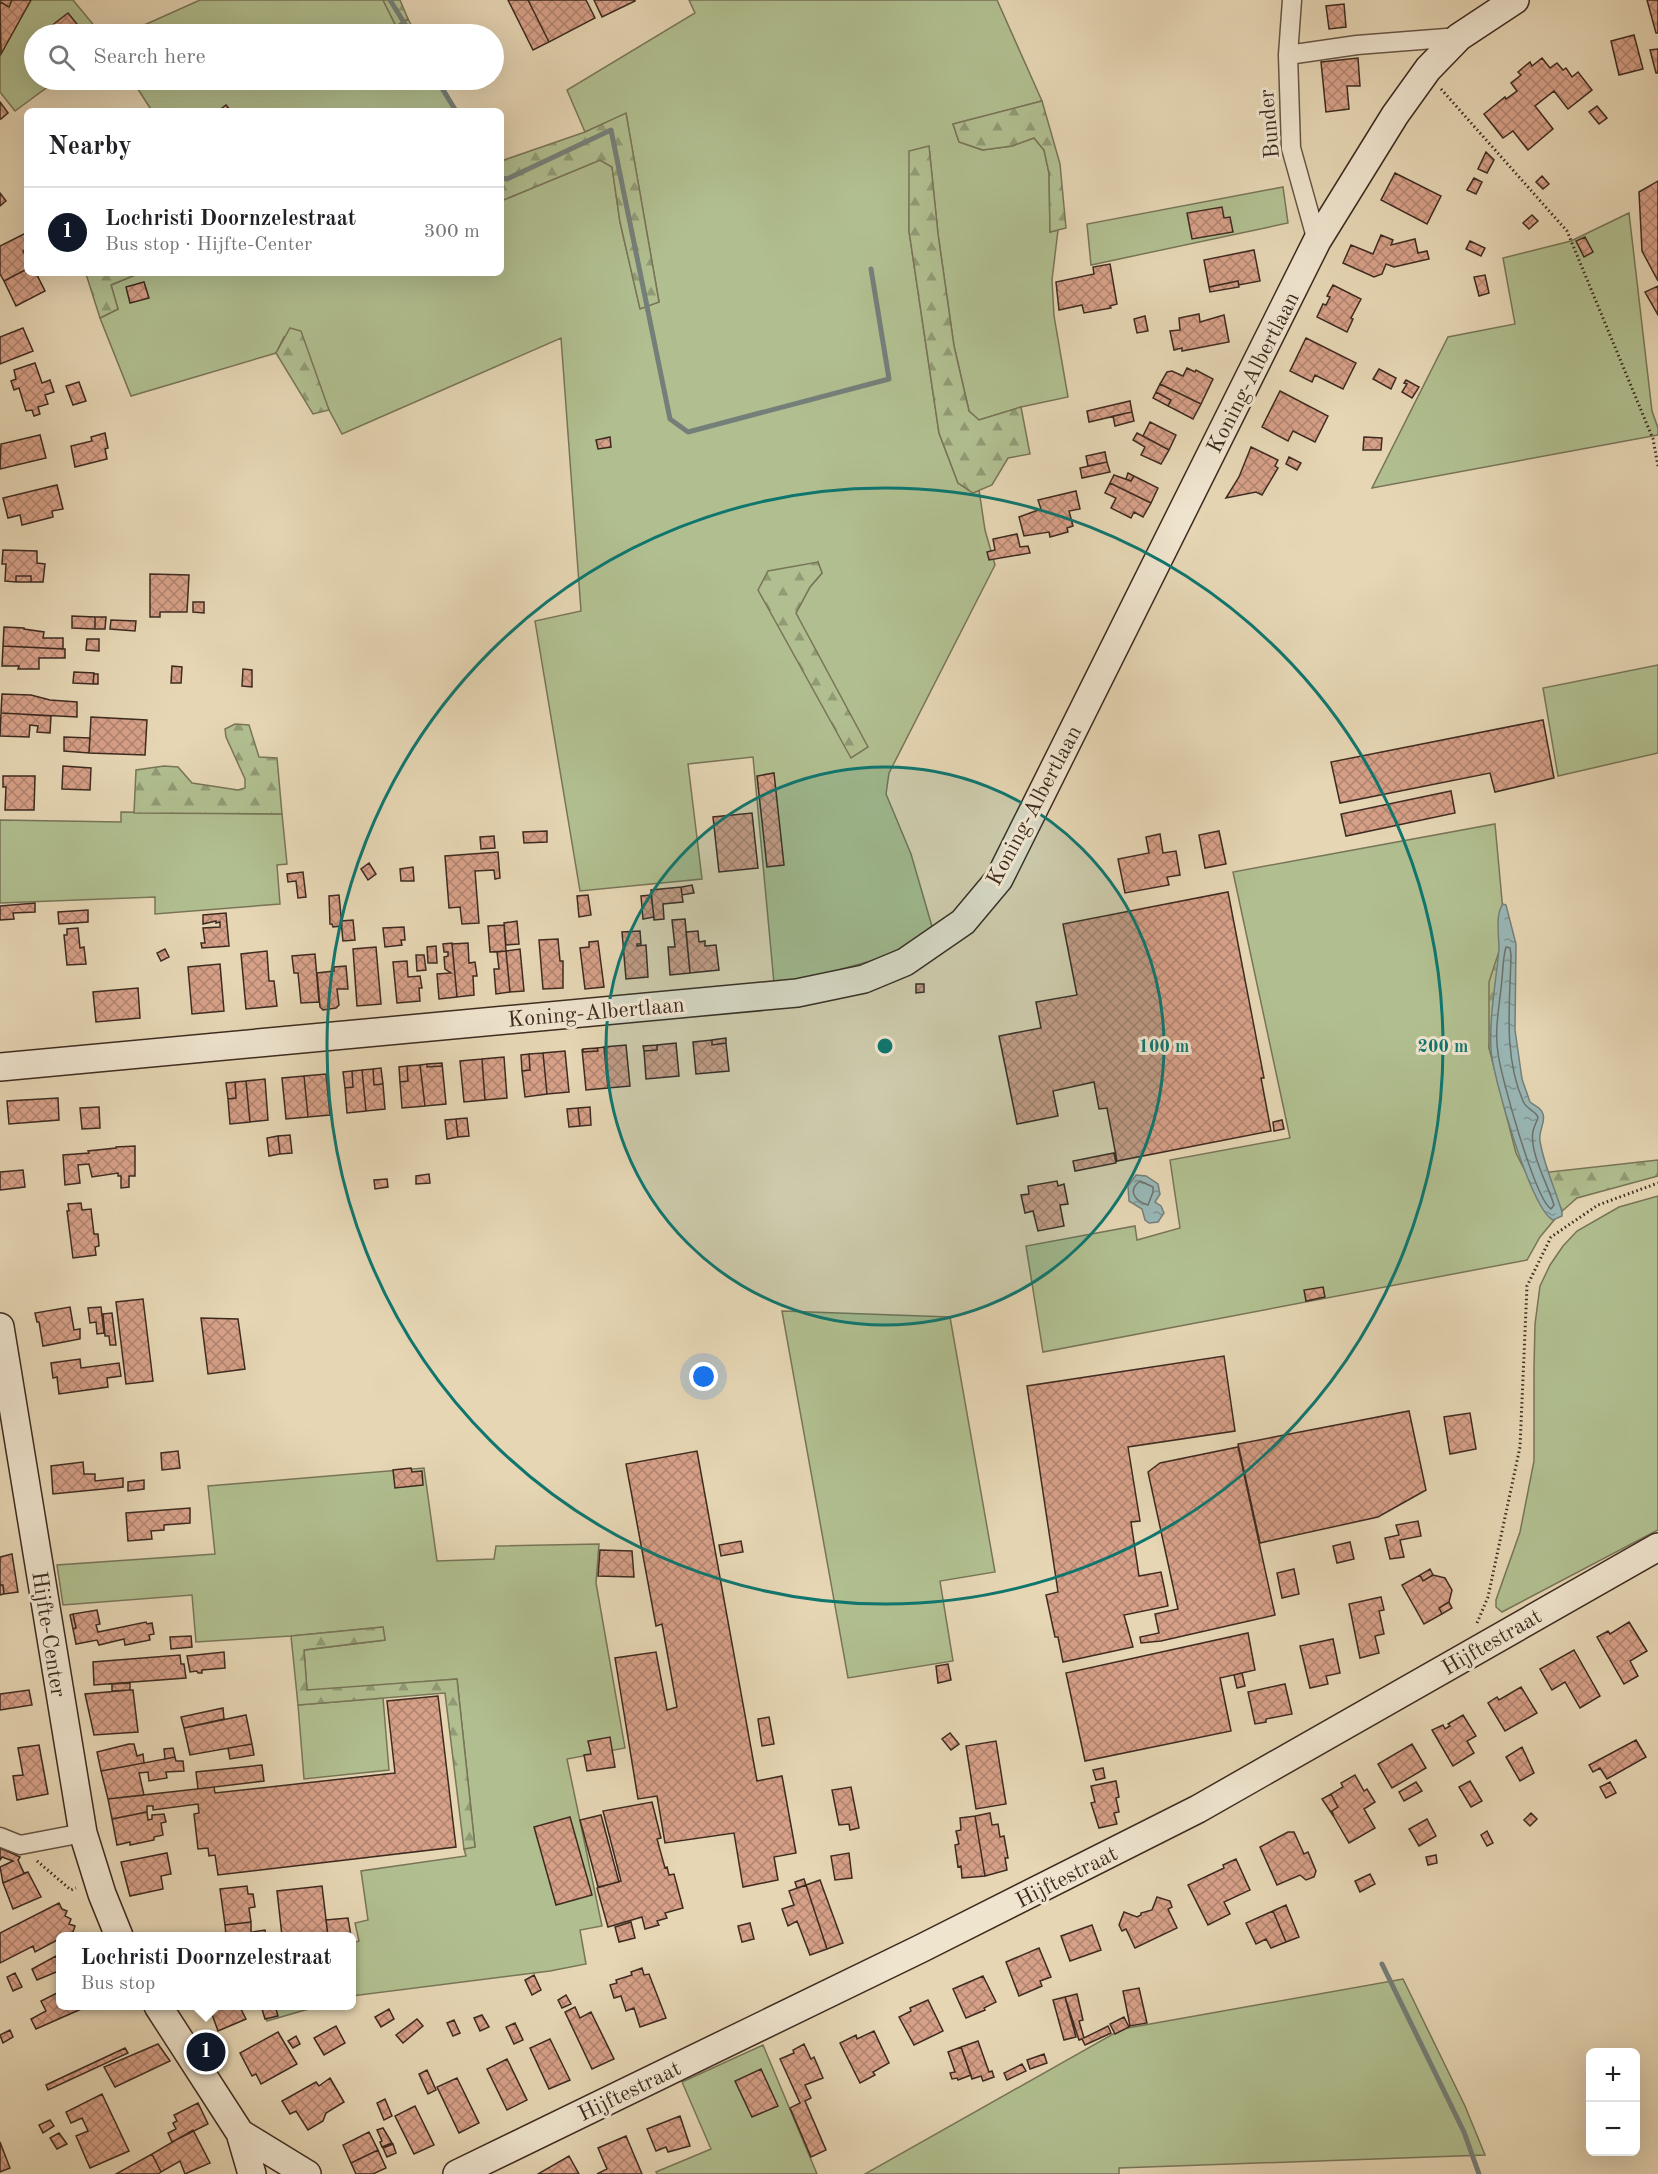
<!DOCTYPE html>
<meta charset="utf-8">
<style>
:root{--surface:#fff;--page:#f2f2f2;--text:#202124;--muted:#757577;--line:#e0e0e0;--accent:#111827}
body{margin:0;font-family:"Old Standard TT",serif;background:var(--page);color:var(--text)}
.controls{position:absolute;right:18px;bottom:18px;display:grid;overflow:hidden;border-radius:9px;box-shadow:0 6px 24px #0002}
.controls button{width:54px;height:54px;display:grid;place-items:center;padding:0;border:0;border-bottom:2px solid var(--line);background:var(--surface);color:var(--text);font:30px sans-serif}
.you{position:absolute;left:704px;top:1377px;width:21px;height:21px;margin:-15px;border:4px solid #fff;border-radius:50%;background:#1a73e8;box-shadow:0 0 0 9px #1a73e833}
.badge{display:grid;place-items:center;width:39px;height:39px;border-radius:50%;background:var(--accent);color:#fff;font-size:20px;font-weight:700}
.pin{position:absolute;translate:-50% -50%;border:3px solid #fff;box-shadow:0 2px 6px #0006}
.popup{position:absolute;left:56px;top:1932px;width:300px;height:78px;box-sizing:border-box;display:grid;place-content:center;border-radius:9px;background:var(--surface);filter:drop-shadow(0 2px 4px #0005);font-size:20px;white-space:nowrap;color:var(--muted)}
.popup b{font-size:22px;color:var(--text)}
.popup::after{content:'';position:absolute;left:50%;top:100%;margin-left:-12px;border:12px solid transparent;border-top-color:var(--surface)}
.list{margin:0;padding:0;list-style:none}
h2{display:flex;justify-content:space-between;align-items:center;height:78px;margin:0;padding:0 24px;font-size:26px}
h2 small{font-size:20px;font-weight:400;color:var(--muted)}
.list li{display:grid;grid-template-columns:39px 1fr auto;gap:18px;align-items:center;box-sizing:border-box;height:90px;padding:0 24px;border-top:2px solid var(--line)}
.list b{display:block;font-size:22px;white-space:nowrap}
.list p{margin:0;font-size:20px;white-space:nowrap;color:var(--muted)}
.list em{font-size:20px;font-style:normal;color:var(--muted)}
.icon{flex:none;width:33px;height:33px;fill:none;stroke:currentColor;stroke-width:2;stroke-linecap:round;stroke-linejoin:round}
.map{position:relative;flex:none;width:1658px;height:2174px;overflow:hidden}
.search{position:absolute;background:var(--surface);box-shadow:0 6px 24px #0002;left:24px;top:24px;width:480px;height:66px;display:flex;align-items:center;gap:15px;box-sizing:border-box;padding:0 21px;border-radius:33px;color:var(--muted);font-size:22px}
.panel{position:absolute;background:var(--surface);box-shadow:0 6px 24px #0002;left:24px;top:108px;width:480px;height:168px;border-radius:9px}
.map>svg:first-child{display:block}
.grass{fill:#b1bf90;stroke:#787558;stroke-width:1.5;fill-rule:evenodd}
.forest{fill:url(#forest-firs);stroke:#787558;stroke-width:1.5}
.water{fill:url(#water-ripples);stroke:#757f7a;stroke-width:1.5}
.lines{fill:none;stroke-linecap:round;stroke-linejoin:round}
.shore{stroke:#6c716b;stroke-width:1.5}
.stream{stroke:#757f7a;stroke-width:5}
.building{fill:url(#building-cross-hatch);stroke:#3e2b20;stroke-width:1.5}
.street-casing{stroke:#685645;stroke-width:21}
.secondary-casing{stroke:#3e2b20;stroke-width:30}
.path{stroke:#3e2b20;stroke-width:3;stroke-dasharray:1.5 3;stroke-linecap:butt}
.street{stroke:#efe4ce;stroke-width:18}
.secondary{stroke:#efe4ce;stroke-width:27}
.ring{fill:none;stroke:#0f766e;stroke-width:3}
.labels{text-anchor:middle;stroke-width:6;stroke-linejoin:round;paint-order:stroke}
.street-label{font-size:22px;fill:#3e2b20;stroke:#efe4ce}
.centre{fill:#0f766e;stroke:#efe4ce;stroke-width:3}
.ring-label{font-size:18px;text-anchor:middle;font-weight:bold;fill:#0f766e;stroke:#efe4ce;stroke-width:6;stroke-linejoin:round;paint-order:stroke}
</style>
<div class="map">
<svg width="1658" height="2174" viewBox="0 0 1658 2174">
<defs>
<pattern id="forest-firs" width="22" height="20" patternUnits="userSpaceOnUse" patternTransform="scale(1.5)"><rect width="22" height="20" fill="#b1bf90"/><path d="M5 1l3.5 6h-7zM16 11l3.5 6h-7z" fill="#919b75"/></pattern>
<pattern id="water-ripples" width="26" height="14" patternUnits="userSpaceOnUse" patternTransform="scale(1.5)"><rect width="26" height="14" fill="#99b7b6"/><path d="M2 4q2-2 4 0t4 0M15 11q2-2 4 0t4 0" fill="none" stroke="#7e9594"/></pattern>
<pattern id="building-cross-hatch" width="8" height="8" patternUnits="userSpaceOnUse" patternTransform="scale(1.5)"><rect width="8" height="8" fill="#d7a088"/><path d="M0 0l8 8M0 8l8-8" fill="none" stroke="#b0836f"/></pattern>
</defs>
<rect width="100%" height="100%" fill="#e6d6b4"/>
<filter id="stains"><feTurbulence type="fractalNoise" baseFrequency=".00333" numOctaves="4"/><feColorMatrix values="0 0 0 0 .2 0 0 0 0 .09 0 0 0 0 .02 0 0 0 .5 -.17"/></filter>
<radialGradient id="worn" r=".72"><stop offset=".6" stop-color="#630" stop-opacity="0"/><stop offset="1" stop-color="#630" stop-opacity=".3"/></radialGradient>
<path class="grass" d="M0,0H73L101,34H34V80H57L15,111L0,92Z
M200,0H383L396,26L408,19L416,34H124Z
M689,0H997L1042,101L953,124L959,142L982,150L1012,146L1034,138L1044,150L1049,173L1050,232L1058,230L1052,280L1054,316L1068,397L1021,407L979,420L969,411L954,346L938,234L929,147L910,151L909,231L939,433L958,483L973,493L979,490L985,530L995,565L889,773L886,794L911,854L933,930L892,955L814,977L774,983L753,757L688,764L702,879L580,891L535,621L581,611L561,338L342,434L329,410L284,337L276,353L131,396L100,318L118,309L111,285L140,273H501V201L600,160L612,167L620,222L640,308L659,302L626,114L585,132L567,90L695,13ZM818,562L822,573L810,587L796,613Z
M132,80H440L456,111H152Z
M1283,187L1288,223L1091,265L1087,224Z
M1629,213L1652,411L1658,428V435L1372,488L1448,337L1515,324L1503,258L1571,241Z
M1658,665V753L1558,776L1543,688Z
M121,812L282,814L287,864L277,865L280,904L155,914V897L0,903V820L121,822Z
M1495,824L1505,933L1489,1048L1560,1213L1540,1237L1527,1260L1043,1352L1026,1246L1135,1226L1137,1240L1180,1228L1170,1160L1290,1138L1233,872Z
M1658,1196V1530L1502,1612L1496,1607V1600L1520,1532L1534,1461V1367L1535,1324L1540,1286L1550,1265L1563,1246L1577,1231L1619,1207Z
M782,1311L950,1317L995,1572L940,1581L953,1661L848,1678Z
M424,1468L437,1561L494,1559L496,1546L599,1544L596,1583L625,1748L567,1759L602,1926L580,1930L586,1964L550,1971L352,1996V1943L359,1941L355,1923L368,1920L361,1871L466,1856L464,1849L475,1847L457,1679L307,1691L304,1650L385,1640L383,1627L291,1636L196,1642L192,1595L63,1605L57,1565L215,1554L208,1486Z
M383,1698L389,1770L304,1779L298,1705Z
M1403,1979L1465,2106L1485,2155L1119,2168V2174H865L1122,2029Z
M264,2006H319L267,2021Z
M763,2045L817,2174H657L656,2172L711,2149L682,2082Z"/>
<path class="forest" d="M383,0H400L408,19L396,26Z
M1042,101L1060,164L1066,228L1050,232L1049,173L1044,150L1034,138L1012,146L983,150L959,142L953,124Z
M626,113L659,302L640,309L620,222L612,167L600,160L501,201V161L585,132Z
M929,146L938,234L954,346L969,411L979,420L1021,407L1030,454L1008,458L992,485L973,493L958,483L939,433L909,231V151Z
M90,273H140L111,285L118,309L100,318L86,274Z
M290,328L301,331L329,410L313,414L276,353Z
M818,562L822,573L810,587L796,613L868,747L851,758L758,590L768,571Z
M235,724L249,725L259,757L277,758L282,814L134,813L136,770L164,766L178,767L192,783L238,790L245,788V779L226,737L225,729Z
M1505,933L1515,1058L1541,1173L1658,1160V1176L1577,1198L1560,1213L1543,1206L1516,1153L1489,1048V982Z
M383,1627L385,1640L304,1650L307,1690L457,1679L475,1847L464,1849L445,1693L298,1705L291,1636Z"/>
<path class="water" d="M1503,904L1506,905L1516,944L1515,1030L1522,1079L1530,1102C1535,1106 1541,1107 1543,1114C1546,1123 1538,1130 1540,1141C1544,1166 1555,1188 1562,1212V1216L1553,1220C1531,1209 1493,1078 1491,1050C1489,1017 1496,982 1499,949C1499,936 1495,914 1503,904Z
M1136,1175L1146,1176L1158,1184L1160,1194L1155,1202L1161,1206L1164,1213L1158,1222L1149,1223L1145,1220L1142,1209L1129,1201L1128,1186Z"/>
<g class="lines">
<path class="shore" d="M1506,947L1510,948L1511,955C1510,1003 1503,1055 1523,1101C1526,1109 1534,1110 1538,1117C1537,1122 1534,1126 1533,1131C1529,1152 1548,1185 1554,1205L1551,1209C1535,1199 1501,1077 1498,1053C1494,1029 1500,1003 1502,979C1503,969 1503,957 1506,947Z
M1140,1181L1153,1187V1192L1148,1205C1135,1201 1127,1191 1140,1181Z"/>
<path class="stream" d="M390,0L411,34
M437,80L456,111
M501,178L507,179L611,130L670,419L688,432L889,379L871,269
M1382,1964L1464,2132L1479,2174"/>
</g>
<path class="building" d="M0,0H12L9,7L0,2Z
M12,0H31L1,54L0,2L9,7Z
M508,0H528L549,42L533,50Z
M528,0H586L595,18L549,42Z
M594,0H635V1L602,17Z
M1647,0H1658V33H1656Z
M1344,4L1346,27L1329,29L1326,6Z
M68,13L85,34H50L46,30Z
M1634,35L1643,69L1619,75L1611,41Z
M1658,49V73H1656L1650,50Z
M1358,58L1360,86H1347L1349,109L1326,112L1321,62Z
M1542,58L1550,68L1557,63L1563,70L1566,68L1572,77L1578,72L1592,90L1568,109L1554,91L1535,106L1553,129L1528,150L1513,131L1503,138L1484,114L1505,97L1506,99L1517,91L1511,83L1521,75L1518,72L1530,62L1532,66Z
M0,102L8,113L1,119H0Z
M226,105L231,111H218Z
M1597,106L1607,118L1599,124L1589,112Z
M1486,152L1494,160L1487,173L1478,169Z
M1395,173L1441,196L1427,224L1381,200Z
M1542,176L1549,184L1543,189L1536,182Z
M1474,178L1482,182L1476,194L1467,190Z
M1658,181V281L1642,251L1639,192Z
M0,193L6,201L0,206Z
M1222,207L1224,218L1230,217L1233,232L1192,239L1187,213Z
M1532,215L1538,221L1529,229L1523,223Z
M26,233L27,248L23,251L27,259V269L4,281L0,274V246Z
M1381,235L1393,240L1391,245L1415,239L1418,253L1427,251L1429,259L1394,267L1386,264L1382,274L1374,277L1343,263L1351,245L1373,254Z
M1585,237L1593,252L1584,257L1576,241Z
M1470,241L1485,248L1481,256L1466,249Z
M1254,250L1260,281L1239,285L1238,281L1209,287L1204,260Z
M1110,264L1117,304L1110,306L1111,308L1084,313L1082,305L1059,310L1056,282L1094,274L1093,267Z
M27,269V273H36L45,291L16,306L4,281Z
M1485,275L1489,293L1479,296L1474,277Z
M1238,281L1239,287L1210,292L1209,287Z
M144,282L149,298L130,303L126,287Z
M1333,285L1361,299L1351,318L1353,319L1347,332L1317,317L1323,304L1326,305L1330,297L1327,296Z
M1658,286V315L1645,292Z
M1199,314L1200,322L1224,315L1229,342L1182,351V348L1174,350L1170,331L1180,330L1179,318Z
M1145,316L1148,331L1137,333L1134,319Z
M23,328L33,351L0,364V337Z
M1306,338L1356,363L1343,389L1315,375L1312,382L1290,371Z
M35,363L42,383L50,380L54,392L45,395L48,404L38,407L40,414L34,416L32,410L26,411L19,388L14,390L11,381L16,379L14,370Z
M1187,368L1195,372L1196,370L1213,379L1201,404L1160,384L1167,372L1172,371L1183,376Z
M1379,369L1396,378L1391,389L1373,379Z
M1406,380L1419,387L1412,398L1402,392L1407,384L1404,383Z
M79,382L86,401L73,405L66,386Z
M1160,384L1201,404L1193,419L1168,406L1171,400L1156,392Z
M1280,391L1328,416L1315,442L1293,431L1288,441L1262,427Z
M1156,392L1171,400L1168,406L1153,398Z
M1130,401L1132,412L1089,422L1087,411Z
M1132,412L1134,421L1115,426L1113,416Z
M1150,422L1176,435L1169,450L1143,436Z
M105,433L108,448L105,449L107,459L75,467L71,446L92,441L91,437Z
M1137,433L1169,450L1161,464L1141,455L1145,447L1133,440Z
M40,435L46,458L0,469L1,444Z
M610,437L611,447L598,449L596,440Z
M1364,437L1382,438L1381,450H1363Z
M1251,447L1278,460L1275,466L1278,468L1262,495L1256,492L1226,498L1239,477Z
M1105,452L1107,462L1088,466L1086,456Z
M1289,457L1301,463L1297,470L1286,464Z
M1107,462L1110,472L1082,478L1080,468Z
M1128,473L1134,476L1131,481L1126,479Z
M1114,475L1131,481L1134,476L1158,488L1151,503L1110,483Z
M1110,483L1151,503L1143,517L1134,512L1131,518L1111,508L1116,498L1105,493Z
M57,485L63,509L52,511L53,517L22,525L20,515L8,518L3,498Z
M1076,491L1080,509L1069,511L1073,526L1067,528L1068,532L1050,537L1049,532L1024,536L1019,517L1041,509L1038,500Z
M1017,534L1020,547L1028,546L1030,553L989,560L987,552L995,550L993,539Z
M3,550L37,551V563L45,564L43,582H31V576H16V582L5,581L6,564H2Z
M150,574L189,575L187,612H160V617H150Z
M16,576H31V582H16Z
M193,602H204V613L193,612Z
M72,616L95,617V629L72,628Z
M95,617H106L105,629H95Z
M111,620L136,621L135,631L110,629Z
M4,627L24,628V629L44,632L43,638H63V649L3,646Z
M87,639H99V651L86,650Z
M3,646L65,649V658H39V669H18L19,666H2Z
M172,666L182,667L181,683H171Z
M243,669L252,670V687L242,686Z
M74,672L94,673L93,684L73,683Z
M94,674H98V684H93Z
M2,694L31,695L50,700L77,702V717L1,713Z
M1,713L51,716L50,733L37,732L38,726L30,725L29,737L0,736Z
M91,717L147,720L145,755L89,753Z
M1543,720L1554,778L1495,792L1490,773L1340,803L1331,762Z
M64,737L90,738L89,753L64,751Z
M63,766L91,768L90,790L62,789Z
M774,773L784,865L767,867L757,776Z
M3,776H35L34,810H5L6,787H3Z
M1451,791L1455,813L1346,836L1341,814Z
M752,813L758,868L719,872L713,817Z
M547,831V842L524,843L523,832Z
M1219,831L1226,864L1205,868L1199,835Z
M1160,834L1163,853L1176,851L1180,875L1167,877L1169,885L1125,893L1118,859L1149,853L1146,837Z
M494,836L495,848L481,849L480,837Z
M498,852L500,878L495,879L494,870L475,871L479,923L462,924L460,907L449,908L445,856Z
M369,863L376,874L368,880L361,869Z
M413,867L414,881H401L400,869Z
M303,872L306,897L298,898L296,881L288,882L287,874Z
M692,885L694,893L682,895L681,887Z
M681,887L683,902L663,904L664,919L654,920L651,890Z
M1228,892L1264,1078H1261L1271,1131L1117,1161L1107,1108L1099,1109L1094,1082L1053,1091L1058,1116L1017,1124L999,1036L1041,1028L1036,1002L1077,995L1063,924Z
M339,895L342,926L333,927L332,924H330L329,896Z
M588,895L591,915L579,917L577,896Z
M651,895L654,917L643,919L641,896Z
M35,903V912L13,913L14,919L0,920V906Z
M88,910V922L59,924L58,912Z
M226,913L229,946L202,948L201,943H205L203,928L220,927V922L216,923V921L203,924V915Z
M685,919L690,973L670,975L668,947H675L672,920Z
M353,920L355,940L343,941L341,921Z
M517,921L519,944L506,945L504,923Z
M504,925L506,951L490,952L488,926Z
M404,927L405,940H401L402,945L385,947L383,928Z
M78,928L80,948L84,947L86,964L67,965L64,935H67V929Z
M640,931L641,944H637V946L646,945L648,977L626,979L622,932Z
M698,931L699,942L705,941V946L716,945L719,970L690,973L686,932Z
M558,939L560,961H563V988L543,989L539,940Z
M598,941L604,987L585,989L580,948L589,947V942Z
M452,943L457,997L439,999L437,974L451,973L445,969L444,957L448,956V952H444L443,944Z
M468,943L469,963L475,962L477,976H473L474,995L457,997L452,944Z
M436,946L437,963H428L427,947Z
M376,947L381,1004L357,1006L353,949Z
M165,949L169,957L161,961L157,953Z
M520,949L524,991L510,992L506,951Z
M267,951L269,981H274L277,1006L246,1009L241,954Z
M506,951L510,992L496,994L494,969H499L497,952Z
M315,954L319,1002L301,1003L298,973H294L292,956Z
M416,955H424L426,970L417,971Z
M407,961L408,977L420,976L422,988H419L420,1001L397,1003L393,962Z
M220,964L224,1011L192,1014L188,967Z
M346,966L348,989H337L339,1005L336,1008L323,1010L320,1007L317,973L334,971V967Z
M916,984H924V992L916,993Z
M138,988L140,1018L96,1022L93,992Z
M726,1038V1043L712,1045V1040Z
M712,1040V1045L726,1043L729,1071L696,1074L693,1042Z
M676,1043L679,1076L646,1079L644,1051L657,1050V1045Z
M626,1045L630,1086L608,1088L604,1047Z
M657,1045V1050L644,1051L643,1046Z
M604,1047L608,1088L586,1090L582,1049L583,1052L598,1051L597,1048Z
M597,1048L598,1051L583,1052V1049Z
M565,1051L569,1092L547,1094L543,1053Z
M543,1053L547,1094L525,1097L522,1071L530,1070L529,1054Z
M529,1054L530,1070L522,1071L521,1055Z
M504,1057L507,1098L485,1100L482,1059Z
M482,1059L485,1100L464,1102L460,1061Z
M442,1063L446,1104L425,1106L420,1065L427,1064V1067L442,1066Z
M442,1063V1066L427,1067V1064Z
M420,1065L425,1106L402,1108L400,1082L408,1081L407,1066Z
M407,1066L408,1081L400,1082L399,1067Z
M381,1068L383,1084L374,1085L373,1069Z
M373,1069L374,1085L383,1084L385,1109L366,1111L362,1070Z
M362,1070L366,1111L347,1113L345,1088L353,1087L352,1071Z
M352,1071L353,1087L345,1088L343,1072Z
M326,1074L330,1115L308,1117L304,1076Z
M304,1076L308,1117L286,1119L282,1078Z
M265,1079L268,1120L250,1122L246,1081Z
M246,1081L250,1122L230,1124L228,1099L236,1098L235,1082Z
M235,1082L236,1098L228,1099L226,1083Z
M58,1098L59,1120L9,1124L7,1101Z
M99,1107L100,1128L82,1129L80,1108Z
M590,1107L591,1125L580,1126L578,1108Z
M578,1108L580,1126L569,1127L567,1109Z
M467,1118L469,1136L458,1137L456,1119Z
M456,1119L458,1137L447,1139L445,1120Z
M1282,1120L1284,1129L1274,1131L1273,1122Z
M290,1135L292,1153L280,1154L278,1136Z
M278,1136L280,1154L269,1156L267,1138Z
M135,1146V1176H129V1187L121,1188V1176H118V1173L92,1177L89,1164L78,1165L80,1183L65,1185L63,1155L89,1153L88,1151L116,1148V1147Z
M1114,1153L1116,1163L1075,1171L1073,1161Z
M23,1170L25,1187L0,1190V1172Z
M429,1174L430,1183L416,1184V1176Z
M387,1179L388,1187L375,1189L374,1180Z
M1057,1181L1058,1186L1064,1184L1068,1204L1060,1205L1064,1226L1038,1231L1033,1211L1025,1213L1021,1195L1029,1194L1028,1186Z
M81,1203L82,1210L91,1209L94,1234H98L99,1246L95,1247L96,1255L73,1258L67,1211H69L68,1204Z
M1323,1287L1325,1297L1306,1301L1304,1290Z
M143,1299L153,1381L126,1384L116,1302Z
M70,1307L74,1330L80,1329V1339L43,1346L39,1322H37L35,1313Z
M101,1307L104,1333L97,1334L96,1322L90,1323L88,1308Z
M112,1313L116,1345H110L109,1336H105L103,1314Z
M201,1318L238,1319L245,1369L208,1374Z
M1224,1356L1235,1431L1128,1447L1140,1521L1131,1522L1139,1576L1161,1572L1168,1606L1124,1615L1133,1647L1063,1662L1058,1637H1055L1046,1595L1058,1592L1027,1386Z
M80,1359L81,1368L119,1363L121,1376L107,1378L108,1387L59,1394L57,1377L53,1378L51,1363Z
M1409,1411L1426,1490L1378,1517L1260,1543L1238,1444Z
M1470,1413L1476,1449L1450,1454L1444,1417Z
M1238,1447L1275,1615L1161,1641L1141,1643L1140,1637L1159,1633L1155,1614L1178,1609L1148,1472L1160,1463Z
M178,1451L180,1468L162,1470L161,1453Z
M697,1451L757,1781L782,1776L796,1853L774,1857L778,1880L743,1887L734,1833L665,1843L657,1796L638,1799L615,1658L656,1652L667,1710L677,1707L662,1624L656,1626L626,1464Z
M83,1462L84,1474H95V1481L123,1478V1487L53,1494L51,1466Z
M411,1468L412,1472L422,1471L423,1485L395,1488L393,1470Z
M144,1480V1489L128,1491V1482Z
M190,1508V1523L164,1525V1530L151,1531L152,1539L128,1541L126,1513Z
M1418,1521L1421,1536L1400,1540L1404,1557L1390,1559L1385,1538L1399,1535L1396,1525Z
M741,1541L743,1552L721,1556L719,1545Z
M1350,1542L1354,1559L1337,1563L1333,1546Z
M600,1550L632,1551L634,1577L598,1576Z
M12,1554L18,1592L4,1594L3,1585H0V1557Z
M1294,1569L1299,1594L1282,1598L1277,1573Z
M1430,1569L1433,1575L1423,1581L1420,1575Z
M1420,1575L1423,1581L1433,1575L1445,1578L1452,1590L1449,1602L1439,1608L1442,1614L1424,1624L1402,1585Z
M0,1585H3L4,1594L0,1595Z
M1381,1597L1384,1610L1379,1611L1384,1634L1375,1636L1379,1653L1360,1658L1349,1604Z
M1449,1602L1452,1608L1442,1614L1439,1608Z
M97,1610L100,1624L96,1625L98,1632L146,1622L147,1624L152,1623L154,1634L149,1635L150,1640L125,1645L124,1639L99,1645L97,1640L76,1644L73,1629L76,1628L73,1614Z
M73,1614L76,1628L73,1629L70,1615Z
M1629,1622L1647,1651L1630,1661L1638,1676L1624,1684L1597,1637L1608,1631L1610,1634Z
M1248,1633L1255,1670L1220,1678L1231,1731L1085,1761L1066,1673Z
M191,1636L192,1647L171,1649L170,1637Z
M1333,1639L1340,1673L1326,1676L1328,1684L1310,1688L1300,1646Z
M1574,1650L1600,1696L1580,1708L1565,1682L1552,1690L1540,1669Z
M224,1652L225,1668L202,1670V1673H198L197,1671L190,1672L187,1656Z
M180,1655L181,1664H184L186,1678L94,1685L93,1662Z
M948,1664L951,1680L938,1683L936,1666Z
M1242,1673L1245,1686L1237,1688L1234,1675Z
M130,1683V1690L112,1691V1684Z
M1285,1684L1292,1714L1266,1719V1722L1255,1724L1248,1692Z
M1521,1687L1537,1713L1505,1731L1488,1703L1497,1697L1499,1700Z
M29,1690L32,1705L0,1710V1694Z
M130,1690H133L138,1732L94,1735L85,1694Z
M438,1696L456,1847L218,1875L215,1855L209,1856L208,1848L198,1849L194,1814L199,1813L198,1804L153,1810V1806H147V1812L112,1819L108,1799L214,1787L215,1793L395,1773L387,1701Z
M223,1708L224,1719L184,1728L181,1717Z
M246,1715L252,1744L190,1755L184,1728Z
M1463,1715L1476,1736L1467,1741L1474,1753L1453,1766L1432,1730L1443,1725L1445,1729L1450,1726L1448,1724Z
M769,1717L774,1744L762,1746L758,1719Z
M950,1733L959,1744L951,1750L942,1739Z
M610,1737L615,1767L587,1771L584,1755L591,1754L588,1741Z
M1636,1740L1646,1757L1607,1779L1600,1768L1593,1772L1589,1765Z
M996,1741L1006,1804L976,1809L966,1746Z
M129,1744H134L137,1756L143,1754L144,1763L101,1771L97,1752Z
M252,1744L254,1755L230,1759L228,1748Z
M1412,1744L1426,1768L1392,1788L1378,1764Z
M39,1745L48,1794L17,1800L13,1776L23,1775L18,1748Z
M1522,1747L1534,1773L1520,1781L1506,1757Z
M173,1748L175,1757L165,1759L164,1749Z
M175,1757L176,1761H183L184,1771L166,1772L167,1778L149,1781L148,1772L139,1773L144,1795L108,1799L101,1771Z
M262,1765L264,1781L198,1789L196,1772Z
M1103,1768L1105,1778L1096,1780L1093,1770Z
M1355,1775L1364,1791L1367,1789L1375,1802L1364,1809L1375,1828L1349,1843L1334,1817L1332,1811L1338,1807L1331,1794L1343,1787L1341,1783Z
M1116,1781L1119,1797L1116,1798L1119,1812L1114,1813L1117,1824L1099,1828L1091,1803L1095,1802L1091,1786Z
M1470,1781L1482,1801L1471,1807L1459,1787Z
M1416,1782L1422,1791L1404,1801L1399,1792Z
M1610,1782L1616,1793L1606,1798L1600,1787Z
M851,1787L859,1828L850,1830L849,1824L839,1825L832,1790Z
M1331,1794L1338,1807L1332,1811L1334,1817L1322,1799Z
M652,1802L661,1838L657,1839L665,1868L667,1867L669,1875L674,1874L683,1908L665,1913L667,1918L657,1921L659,1925L645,1929L642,1917L608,1927L597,1888L621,1881L603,1811Z
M147,1812L148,1820L152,1819V1815L164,1814L166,1822L161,1823L163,1835L154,1837V1840L130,1845V1842L117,1845L112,1819Z
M990,1813L992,1825L998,1824L1000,1837L1004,1836L1008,1858H1005L1007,1870L985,1876L975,1816Z
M1531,1813L1537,1819L1530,1826L1524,1820Z
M601,1815L619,1882L598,1887L580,1820Z
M975,1816L985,1876L962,1878L961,1866L958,1867L955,1845L959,1844L956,1831L961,1830L960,1818Z
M570,1817L592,1895L556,1905L534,1827Z
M1427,1819L1436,1836L1419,1846L1409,1829Z
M1487,1831L1493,1843L1487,1846L1481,1835Z
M1288,1832H1294L1304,1854L1308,1852L1316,1871L1314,1877L1306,1880L1300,1875L1277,1885L1260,1847Z
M0,1848L20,1857L18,1860L24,1873L28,1872L3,1883L0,1867L13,1861L2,1857L0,1860Z
M167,1853L171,1874L161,1876L163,1889L130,1896L121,1862Z
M849,1853L852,1878L835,1880L831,1856Z
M1436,1855L1437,1863L1428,1865L1426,1857Z
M1236,1859L1250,1890L1224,1902L1230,1914L1208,1925L1188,1885L1224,1868L1223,1865Z
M28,1872L41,1897L13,1909L3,1883Z
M1370,1874L1375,1884L1360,1892L1355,1881Z
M804,1879L806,1885L797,1888L795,1882Z
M820,1880L843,1943L827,1949L806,1885Z
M806,1885L827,1949L810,1955L797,1921L788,1926L782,1909L794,1905L789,1891Z
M247,1886L248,1894H253L255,1907L249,1908L251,1922L225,1925L220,1889Z
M322,1886L328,1936H282L277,1891Z
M1157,1897L1170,1901L1172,1907L1168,1909L1177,1928L1135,1948L1126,1929L1122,1931L1119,1925L1124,1912L1137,1917L1141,1915V1913L1152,1910Z
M59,1903L62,1909L67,1911L65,1916L71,1919L69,1924L75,1926L73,1932L61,1936V1938L35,1952L33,1946L0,1963V1933Z
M1286,1905L1299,1937L1286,1942L1273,1911Z
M1273,1911L1286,1942L1271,1948L1266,1939L1256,1944L1246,1923Z
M348,1918L351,1936H328L326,1920Z
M251,1922V1936H226L225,1925Z
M631,1922L635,1938L619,1942L615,1927Z
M750,1923L754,1939L742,1942L738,1926Z
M1092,1925L1101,1950L1070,1961L1061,1936Z
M265,1930L266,1936H253L252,1932Z
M1039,1948L1051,1977L1040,1981L1042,1986L1019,1996L1006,1962Z
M56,1956L61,1963V1970L37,1980L32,1969Z
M642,1968L644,1975L649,1974L666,2018L640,2027L634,2008L626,2011L621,1996L614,1998L610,1985L617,1983L616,1980L632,1975L631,1972Z
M15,1973L22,1987L13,1991L7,1977Z
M534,1975L541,1990L532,1995L525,1980Z
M983,1976L996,2002L984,2008L985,2010L966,2018L953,1989Z
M1139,1988L1147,2023L1130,2026L1123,1991Z
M61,1991V2006H88L36,2029L31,2019L46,2011L41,2001Z
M1077,1994L1083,2020L1079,2021L1084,2038L1108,2026L1111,2033L1085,2045L1082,2039L1079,2040L1065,1997Z
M566,1995L571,2004L562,2008L558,2000Z
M1065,1997L1076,2037L1064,2040L1053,2000Z
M928,2000L943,2031L914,2045L899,2017L911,2011L910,2008Z
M209,2006H242L240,2007L246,2019L218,2031Z
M275,2006L278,2016L265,2019L262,2009Z
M575,2007L580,2018L591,2012L614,2059L592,2069L565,2012Z
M389,2009L394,2019L381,2027L375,2017Z
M482,2015L489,2027L480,2031L474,2018Z
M1124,2017L1129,2027L1115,2034L1110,2024Z
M417,2019L423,2026L403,2043L396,2035Z
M454,2020L460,2033L453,2036L447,2023Z
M515,2023L523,2040L514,2044L506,2027Z
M336,2026L345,2043L324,2055L314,2038Z
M10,2030L13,2037L3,2043L0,2035Z
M874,2031L889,2063L873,2072L875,2075L860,2083L840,2043L856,2035L857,2039Z
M278,2032L297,2064L261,2084L256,2074L252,2076L240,2053Z
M296,2036L300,2044L293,2048L288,2041Z
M550,2039L570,2080L549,2089L530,2048Z
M978,2041L989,2072L992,2071L994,2077L983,2081L981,2076L972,2079L961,2047Z
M158,2044L170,2061L115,2087L104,2067Z
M804,2044L811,2059L814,2057L823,2078L805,2085L811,2098L805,2101L826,2150L811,2157L790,2108L800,2103L780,2059L794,2053L793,2050Z
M961,2047L971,2075L958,2080L957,2078L952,2079L950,2073L955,2072L948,2052Z
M125,2048L128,2053L48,2090L46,2085Z
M1044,2054L1047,2063L1030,2069L1027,2060Z
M507,2059L527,2100L507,2110L487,2069Z
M1022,2064L1026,2071L1007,2080L1004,2073Z
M761,2069L778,2106L752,2117L735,2081Z
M427,2070L436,2090L428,2094L419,2074Z
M330,2078L344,2102L326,2113L323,2121L308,2130L296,2111L290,2114L282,2101L316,2082L319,2086Z
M457,2078L479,2123L459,2133L437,2087Z
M102,2094L129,2151L90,2168L76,2136L88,2131L82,2118L71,2123L66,2112Z
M385,2099L392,2116L384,2120L377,2103Z
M198,2103L208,2124L172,2142L168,2133L176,2129L173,2123L177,2121L174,2115Z
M415,2106L434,2145L414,2154L395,2116Z
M680,2116L690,2146L668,2152L666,2147L656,2151L647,2129Z
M50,2120L54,2126L43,2133L39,2125Z
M383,2128L392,2143L382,2147L380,2142L382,2141L377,2130Z
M193,2130L210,2163L185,2174L180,2161L161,2172L152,2154Z
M369,2132L378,2150L351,2163L343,2145Z
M59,2133L67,2144L57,2149L50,2138Z
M626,2136L642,2174H597L607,2169L598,2148Z
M0,2142L10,2168L0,2172Z
M393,2144L396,2153L387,2157L383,2148Z
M378,2150L386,2168L373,2174H356L351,2163Z
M152,2154L161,2172L158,2174H116Z
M569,2156L579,2174H538Z"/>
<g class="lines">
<g class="street-casing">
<path id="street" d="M1292,0L1288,55L1291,148L1317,241
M1288,55L1357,45L1459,37
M0,1837L20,1845L83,1833"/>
</g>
<g class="secondary-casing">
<path id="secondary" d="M0,1067L797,993L864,979L905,962L963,922L999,879L1317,241L1395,115L1428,69L1459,37L1515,0
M0,1327L83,1833L102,1894L119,1936
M158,2006L240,2133L252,2174
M240,2133L307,2174
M457,2174L920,1949L1198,1809L1658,1547"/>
</g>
<path class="path" d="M1441,89L1567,231L1653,439L1658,466
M1477,1623L1488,1597L1520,1447L1527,1286L1551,1237L1598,1205L1658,1183
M37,1861L71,1890L76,1888"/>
<use href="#street" class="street"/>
<use href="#secondary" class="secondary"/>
</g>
<circle cx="885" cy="1046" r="279" fill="#0f766e" fill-opacity=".12"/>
<g class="ring">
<circle cx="885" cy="1046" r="279"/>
<circle cx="885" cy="1046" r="558"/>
</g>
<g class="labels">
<g class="street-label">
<text transform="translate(1268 124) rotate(-95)" y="8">Bunder</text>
<text transform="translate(1252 372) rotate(-63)" y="8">Koning-Albertlaan</text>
<text transform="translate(1033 805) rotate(-62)" y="8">Koning-Albertlaan</text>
<text transform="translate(596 1011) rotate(-5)" y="8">Koning-Albertlaan</text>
<text transform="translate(50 1634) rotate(81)" y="8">Hijfte-Center</text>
<text transform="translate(1491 1641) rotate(-30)" y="8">Hijftestraat</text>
<text transform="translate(1066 1876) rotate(-27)" y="8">Hijftestraat</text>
<text transform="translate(629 2090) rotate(-26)" y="8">Hijftestraat</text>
</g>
</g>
<circle cx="885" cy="1046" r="9" class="centre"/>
<g class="ring-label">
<text x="1164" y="1052">100 m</text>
<text x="1443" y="1052">200 m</text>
</g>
<rect width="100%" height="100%" filter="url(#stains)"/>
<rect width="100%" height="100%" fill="url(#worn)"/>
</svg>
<div class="controls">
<button>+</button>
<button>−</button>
</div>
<div class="you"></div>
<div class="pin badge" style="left:206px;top:2052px">1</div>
<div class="popup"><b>Lochristi Doornzelestraat</b>Bus stop</div>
<div class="search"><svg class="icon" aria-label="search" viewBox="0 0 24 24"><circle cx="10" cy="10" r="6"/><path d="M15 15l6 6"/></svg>Search here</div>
<section class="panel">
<h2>Nearby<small></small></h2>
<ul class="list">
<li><span class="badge">1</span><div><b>Lochristi Doornzelestraat</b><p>Bus stop · Hijfte-Center</p></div><em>300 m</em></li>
</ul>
</section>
</div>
